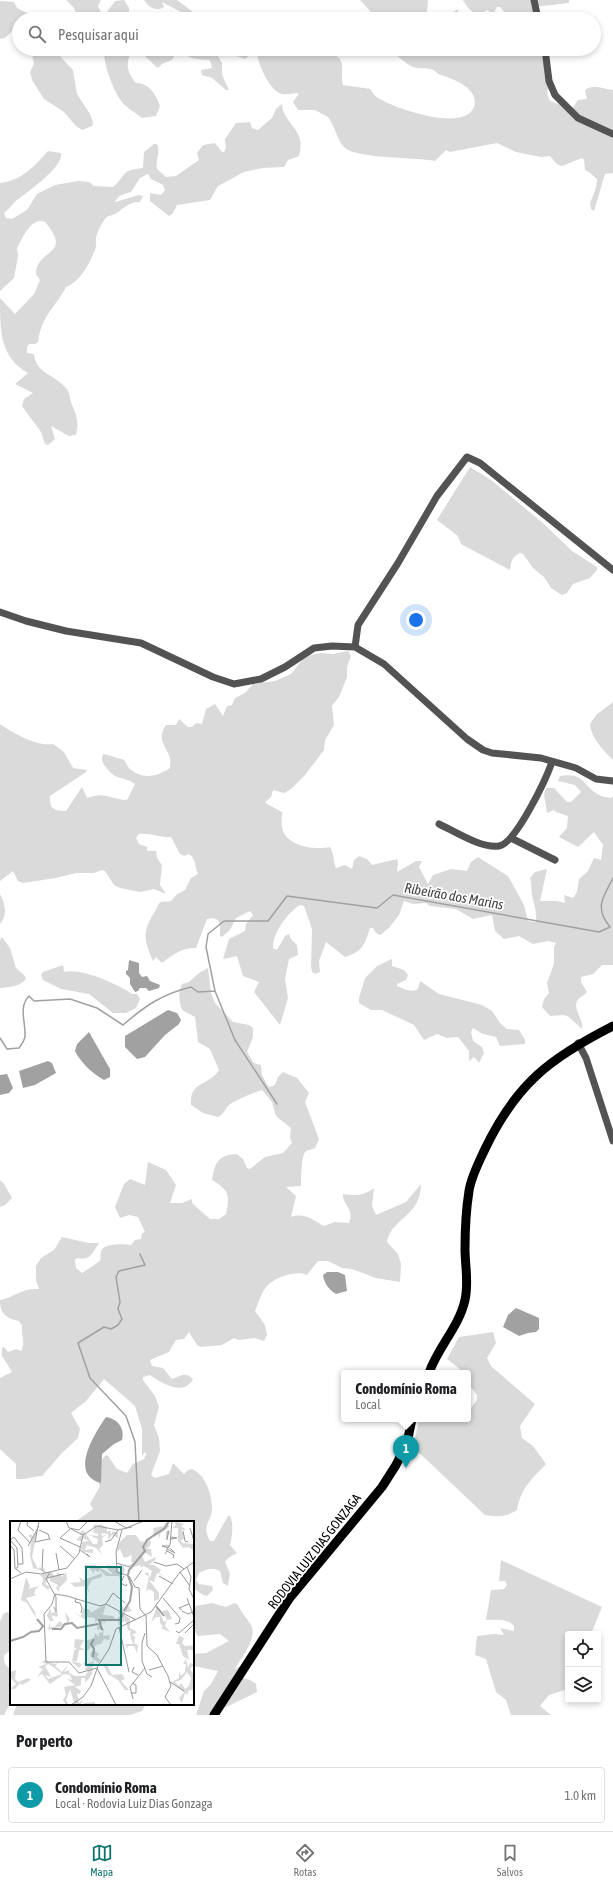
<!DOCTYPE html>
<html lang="pt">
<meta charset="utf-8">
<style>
:root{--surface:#fff;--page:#f2f2f2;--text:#202124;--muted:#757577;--line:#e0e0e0;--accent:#0f766e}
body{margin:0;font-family:"Asap Condensed",sans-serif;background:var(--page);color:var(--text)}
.controls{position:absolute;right:12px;bottom:12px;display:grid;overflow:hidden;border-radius:4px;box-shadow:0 2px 6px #0003}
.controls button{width:36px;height:36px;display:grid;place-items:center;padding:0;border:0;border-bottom:1px solid var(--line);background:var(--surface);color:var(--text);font:20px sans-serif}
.you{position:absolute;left:416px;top:620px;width:14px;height:14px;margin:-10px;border:3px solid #fff;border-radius:50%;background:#1a73e8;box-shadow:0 0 0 6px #1a73e833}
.badge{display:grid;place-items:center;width:26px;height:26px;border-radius:50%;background:var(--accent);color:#fff;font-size:13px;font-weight:700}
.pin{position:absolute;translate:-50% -33px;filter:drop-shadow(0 1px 2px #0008)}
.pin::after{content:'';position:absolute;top:21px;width:14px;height:12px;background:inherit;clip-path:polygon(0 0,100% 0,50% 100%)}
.popup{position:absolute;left:341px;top:1370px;width:130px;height:52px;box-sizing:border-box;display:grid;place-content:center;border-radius:4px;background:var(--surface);filter:drop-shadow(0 1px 3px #0005);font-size:13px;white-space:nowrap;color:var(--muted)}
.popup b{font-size:15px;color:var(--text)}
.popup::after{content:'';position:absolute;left:50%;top:100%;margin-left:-8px;border:8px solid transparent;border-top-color:var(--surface)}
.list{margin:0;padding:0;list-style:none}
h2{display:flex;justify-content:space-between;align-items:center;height:52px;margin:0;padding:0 16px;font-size:17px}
h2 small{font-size:13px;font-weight:400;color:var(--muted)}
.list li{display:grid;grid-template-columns:26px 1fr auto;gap:12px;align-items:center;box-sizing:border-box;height:56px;margin:0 8px 8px;padding:0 8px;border:1px solid var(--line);border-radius:4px}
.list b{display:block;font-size:15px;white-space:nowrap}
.list p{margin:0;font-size:13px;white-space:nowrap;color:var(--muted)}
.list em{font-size:13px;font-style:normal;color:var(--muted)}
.icon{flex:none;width:22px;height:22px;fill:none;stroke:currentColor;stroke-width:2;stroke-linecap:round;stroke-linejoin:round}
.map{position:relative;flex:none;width:613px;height:1715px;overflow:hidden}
.search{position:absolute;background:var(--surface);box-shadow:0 2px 6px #0003;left:12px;right:12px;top:12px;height:44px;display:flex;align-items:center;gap:10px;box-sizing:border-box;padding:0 14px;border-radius:22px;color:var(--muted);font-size:15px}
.sheet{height:116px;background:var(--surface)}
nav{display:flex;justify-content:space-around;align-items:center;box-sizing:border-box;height:56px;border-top:1px solid var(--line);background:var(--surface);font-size:11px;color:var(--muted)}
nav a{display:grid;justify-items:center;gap:2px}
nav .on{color:var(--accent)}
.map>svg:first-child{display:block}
.green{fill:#dadada}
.water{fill:#a1a1a1}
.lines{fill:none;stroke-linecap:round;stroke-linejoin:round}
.stream{stroke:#a1a1a1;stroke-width:1.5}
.minor{stroke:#535353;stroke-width:7}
.major{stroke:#000;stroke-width:9}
.labels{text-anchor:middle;stroke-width:3.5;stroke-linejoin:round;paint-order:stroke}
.street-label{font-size:13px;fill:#000;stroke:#fff}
.water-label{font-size:14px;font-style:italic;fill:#424242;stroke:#fff}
.inset-river{fill:none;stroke:#a1a1a1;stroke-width:2}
.inset-road{fill:none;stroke:#999;stroke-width:1}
.view{fill:#0f766e;fill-opacity:0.15;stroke:#0f766e;stroke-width:2}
.inset-edge{fill:none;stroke:#000;stroke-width:2}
</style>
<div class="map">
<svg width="613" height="1715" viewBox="0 0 613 1715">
<rect width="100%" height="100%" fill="#fff"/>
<path class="green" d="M66,0H101L98,6L101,13L107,12L115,1L124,0L129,8V14H147L154,19H78L74,8Z
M144,0H177L193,12L208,19H194L162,2L164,7C156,12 148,7 144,0Z
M360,0H428L427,14L431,13L444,18L458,9V19H375L370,11Z
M463,0H569V3L533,7V19H506V14L500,7H497L493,14L487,10C476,19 469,10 463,0Z
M0,1L14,2L17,8L27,13L23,19H19V24L5,38L0,39Z
M35,49H53L73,70L77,94L90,114L93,123L92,126L82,130L76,126L64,112L44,99L32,80L30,72L34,64L32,55Z
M104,49H133C125,62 126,71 136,83C149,83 156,94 160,106L156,116L142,118C136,113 127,108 122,102C113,91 103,63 104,49Z
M133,49H214L222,63V75L229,90H226L212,78L202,75L201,70L212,68L211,63L209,60C198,59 189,60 182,51H177L172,60L162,64L158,68C150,62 142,51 133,49Z
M232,49H248L250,55L245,59L236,56Z
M259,49C275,49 329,48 339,58C345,64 340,77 343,85L370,89C372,92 375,96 378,98C394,108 464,133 474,107C480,89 454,79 441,75C437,74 435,70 431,69C425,68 418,69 413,67C404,63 398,55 390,51C386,49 382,51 378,49H541L545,69L550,80L547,94L550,101L572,109L578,100L587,99L585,90C594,83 603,89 613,90V173L605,174L594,211L591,209L590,203C593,196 597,187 597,179L589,172L585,170L584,160L582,158L562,166L557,164L550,156L541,157L516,152L497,143L450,152L446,150L435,161C416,157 355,159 344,147C336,138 335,126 328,117L315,110H298L293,102L298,95V93C293,93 286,95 282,94C269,90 260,67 257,55Z
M282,104C283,125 307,128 299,156L288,160L284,167L262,168L244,172L218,186L210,200L177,205L173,213L169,216L150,201V193L161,195L165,190L163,185L151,179L148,174L140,178L131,192C124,194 118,195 115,202L139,195L143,196L140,202C131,201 125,207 118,212C114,216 109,214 105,219C102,223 97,232 96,238C95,241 97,244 96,247C90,263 81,281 66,287C54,310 42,314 38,342L35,344H29L27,347V353L34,354C36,374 54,374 66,388C70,392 70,400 72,405C77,416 79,423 76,435L69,436L51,426L55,439L48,445L45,444L41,432L22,406L24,399L33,393L15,384L28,373C0,357 0,331 0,298L15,314L34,294L40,280L36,274C36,248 74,256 45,222C31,216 23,238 17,248L18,256L14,278L0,291V183C21,181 35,166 48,151L61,153C64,167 27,192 17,200C12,204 10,209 4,213L6,218L12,219L27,210L37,194L55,185L78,181L89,182L94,186L113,187C127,175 120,170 143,168L144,152L154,144H157C161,151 155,161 157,169L166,177L176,176L199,160L197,153L203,145L215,143L222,152H224L226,148L225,139L236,123L250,122L252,128L258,130L272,118L276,109Z
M470,467L491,480L544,524L572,551L597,567V570L590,578L573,584L567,593L562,595L551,588L544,577L533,568L523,554L520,553C512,556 511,563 510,570L461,544L458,536L437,520Z
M348,651L351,656L347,667V677L339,697L332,706L334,725L325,740L324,750L305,775L291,789L284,793L273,790L271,797L265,802L267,804L282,812C282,817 281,822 282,827C285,847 315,850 330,847C334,854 333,860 336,868L345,865L352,869L354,860L359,856L367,859L372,865L397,859L398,862L397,872L416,861H422L419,867L428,884L433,875L451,869L467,871L471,862L478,857L508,876L524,905L528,921L536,922C537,911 534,905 532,895C531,889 532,884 530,878L535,872L547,869L540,901H557L565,903L564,895L573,898L577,892L579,879L588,871L594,858L601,860L603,845L594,832L578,847L559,837L567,828L568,816L556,812L554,810L547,813L544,794L546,788H554L567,802H571L581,792L575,785L558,781L560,776C584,772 582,785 599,795C602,797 607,797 611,798L613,796V965H602L593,974L581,977V982L587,992C584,996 579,997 577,1001C573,1010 584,1020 582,1029L569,1017L564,1015L550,1016L542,1007L544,999L549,993L547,983L554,964V947L556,943L548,941L533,944L519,936L504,939L495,931L492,915L473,919L456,909L430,906L426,903L413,904L404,901L399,915L389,928L380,935L376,933L373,928H370C364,946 363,951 345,957L326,942L319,961L320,972L315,974L312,972L311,966L312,929L304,906L300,905C288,912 272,934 273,948L277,950L285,936L289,934L291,939L297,945L298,955L289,959L285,979L288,998L280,1025L254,992L259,982L243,976L237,956L223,959L229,939L245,931L246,924L253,915L250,911L236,918L230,930L222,937L220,936V925L218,920L213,918L207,919L196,948C181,948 174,954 162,963L156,957L153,961C144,941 142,932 154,913C156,910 158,903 161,902C164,901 168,902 171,901L177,894L185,890L191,878L198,874C195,867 196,859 189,854L184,856L180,854L171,837C160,838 151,833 139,834L136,838L139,844L147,847V851H156L157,858L162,865L160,885L166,894L154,889L140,892L120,888L114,885L105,871L102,870L94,873H76L56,878L23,883L18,881L13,871L0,881V724C13,733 37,747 53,744L64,752L73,768L87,770L86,772L50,796C49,809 54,811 66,811L82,787L87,798C105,791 110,799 127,800L135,784C122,775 116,782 105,766C102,762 101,759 103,754C105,754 122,759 124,760C126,762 127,766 129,768C142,780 157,777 170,768C170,765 171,761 170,758C166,745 156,740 166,725H176L179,719L188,727H192L196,723L202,724L206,709L215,704L223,716L227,706L232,705L235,698L245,693L253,684L275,681L291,674L303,659L310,655L321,653L333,654Z
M613,702V760C603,750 591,738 590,724L596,715Z
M0,894C5,904 8,915 0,924Z
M2,937L10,948L16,968L25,976L26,979C19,987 10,987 0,988V940Z
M392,959V966L404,970L408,975L406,980L397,984V986C404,989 412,993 418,989L420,981L439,994L482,1005L492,1011L500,1023L507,1029L519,1030L525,1040V1044L500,1046L496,1037L483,1034L473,1028L471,1032L473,1041L482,1047L484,1053L479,1063L474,1057L469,1061V1051L458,1037L447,1038L437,1034L424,1040L414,1025L382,1010H371L359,1003V998L365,978L377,966Z
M63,965L64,972C82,968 117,984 132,994H137L140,999L136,1008L126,1013H113L89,994L61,989L43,980L41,975L43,972Z
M208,968L211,993L215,1003L233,1022L249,1025L253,1028V1037L247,1052L254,1063L261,1065L262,1075L268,1086L270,1087L275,1085L278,1077L283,1072L297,1078L309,1093L305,1102L319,1139L315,1148C313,1149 308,1150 306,1151C301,1155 301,1179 301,1186L286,1187L296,1196L291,1217C304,1212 313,1220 324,1226L335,1222L349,1223C355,1208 342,1205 343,1194C355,1196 364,1196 374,1188L372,1206L376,1215L406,1202L421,1184C421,1217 391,1218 387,1242L398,1254L401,1264L400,1282L376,1278L352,1269L342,1268L328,1261H318L307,1275C297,1270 276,1277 268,1285C261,1292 259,1302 255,1311L265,1325L267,1335L264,1341L255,1338L239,1340L234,1338L222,1345L201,1347L197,1345L189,1332L184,1339L176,1340L169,1352L150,1360L152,1366L163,1368L172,1379C180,1376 185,1371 193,1379C184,1397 161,1383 150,1375L143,1377V1380L155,1396L159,1407L154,1425L159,1438L160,1451L151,1475L155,1478L169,1474L173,1463L184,1474L188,1470L192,1469C206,1475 212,1495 212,1509C211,1524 201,1524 210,1541H214L228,1516H230C234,1523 232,1538 230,1545L237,1553L228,1558L225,1562L230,1574L228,1586L223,1583L220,1571C212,1567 207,1569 199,1573L196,1580L199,1584L212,1586L213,1590L207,1596L203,1595L193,1588V1522H75L93,1509L90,1504L100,1486L95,1474L103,1458L106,1455L108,1456L117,1469L127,1473L133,1464L144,1459L146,1454L145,1452L142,1456V1429L135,1406L104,1379L86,1401L71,1413L80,1429L78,1438L62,1453L42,1476C33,1476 26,1480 16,1479V1464L0,1449V1378L12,1372L2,1356V1348L4,1347L8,1352L16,1349L21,1351C26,1343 21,1335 22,1326L19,1321C6,1318 0,1314 0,1300C15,1297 21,1288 39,1289L36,1280V1266L41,1258L54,1250L62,1237L89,1243H99C92,1253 91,1261 77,1258L75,1260L76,1268L82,1273L100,1261C101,1258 100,1255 101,1252C102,1243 125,1244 131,1245L135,1240L141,1239L142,1233L145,1232L138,1217L129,1215L120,1218L115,1207L124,1184L130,1179L145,1185L148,1162L166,1170L176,1185L170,1203H182L192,1199V1203L210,1219H219L226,1214C230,1195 229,1190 212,1180C215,1162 218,1155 237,1154L243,1159L247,1168L250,1169L265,1157L283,1153L292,1143L290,1137L291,1128L276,1116L272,1102L262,1090C255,1092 234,1101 229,1105C225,1109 224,1114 218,1117L203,1113L191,1105C189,1081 209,1086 219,1070L210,1049L198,1042L195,1017L182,1010C179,1000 178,993 182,984L189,982L199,973Z
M0,1180L4,1184L12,1198L5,1205L0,1207Z
M493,1332L496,1343L487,1358L491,1366L535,1404L520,1426L522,1438L533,1446L546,1464C531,1480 521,1488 517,1510C506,1517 497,1517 485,1515L413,1447L419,1419H468V1412L477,1400V1395L468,1383V1373H461V1370L447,1359L459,1337Z
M501,1560L602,1607L591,1634H568V1689L549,1695L540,1706L551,1715H511L506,1700L496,1692L486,1659L475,1655L477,1636L494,1634L504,1635L500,1628L514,1631V1626C507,1618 497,1620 486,1620L491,1590L504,1589L507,1585L505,1581H499Z
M212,1603L226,1607L234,1603L237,1604C241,1611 246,1618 251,1625C258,1638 241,1658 235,1669L244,1664L243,1678L250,1680L256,1684L257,1692L210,1715H196L204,1691L211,1684L218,1671L193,1666V1654L206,1653L229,1641L220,1634L198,1636L193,1629V1605L196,1606Z
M7,1612L11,1614V1651C0,1654 3,1664 11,1670V1702L4,1715H0V1622L3,1614Z
M17,1704H144L145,1706L142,1711L130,1715H13Z"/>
<path class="water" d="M129,960L139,963V973L142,977L147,976L150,981L160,985L159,988L149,991L146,988H140L138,991L135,992L130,984V978L126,974V971L128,970Z
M168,1010L177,1013L181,1020L179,1024L165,1035L145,1057L137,1059L125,1047V1036Z
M89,1032L110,1069V1077L104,1080C92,1073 81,1063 75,1051L77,1044Z
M48,1061L52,1063L56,1073L35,1085L23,1088L19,1071Z
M7,1074L13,1088L9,1093L0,1095V1075Z
M327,1272H338L345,1275L347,1291L336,1294C329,1290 324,1283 323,1275Z
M516,1308L539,1318V1329L536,1332L528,1333L519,1336L503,1327L508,1315Z
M106,1417C118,1419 125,1428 122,1440L114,1444L102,1454L101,1483C68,1475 95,1433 106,1417Z"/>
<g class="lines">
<path class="stream" d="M0,1038L7,1049L19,1048C21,1045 25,1040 25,1036C26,1023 18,1007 29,996L34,1001L70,999L97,1008L123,1025C145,1006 162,994 191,987L198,992L215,991
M277,1104L235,1040L215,991L206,947L208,934L224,921H268L287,896L377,908L393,895L599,932L610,927C594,907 603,898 613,878
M139,1522L135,1442L126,1416L90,1378L78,1343L104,1327L111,1329L118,1325L122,1319L118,1309L120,1302L116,1277L119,1271L145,1265L140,1254"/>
<path class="minor" d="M534,0L538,19
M545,49L549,81L555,95L578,118L613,134
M0,612L26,621L66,631L141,643L213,677L234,684L261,679L285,667L314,648L332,646L355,647L384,664L467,739L483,750L492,753L541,758L576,768L596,779L613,781
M355,647L358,625L398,563L437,496L467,457L480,463L613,570
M439,824C454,831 482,849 499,846C516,843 546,779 552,762
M511,838L555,860
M578,1043L586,1058L613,1141"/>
<path class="major" d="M429,1373C438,1347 459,1327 465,1300C469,1282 465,1266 465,1249C465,1230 466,1210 469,1191C471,1177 479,1162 485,1149C516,1084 550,1058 613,1026
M214,1715L289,1599L382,1487L396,1465L407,1443L412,1419"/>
</g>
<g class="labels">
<g class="street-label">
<text transform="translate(314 1551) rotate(-52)" y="5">RODOVIA LUIZ DIAS GONZAGA</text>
</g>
<g class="water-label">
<text transform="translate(454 896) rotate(10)" y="5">Ribeirão dos Marins</text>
</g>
</g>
<g transform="translate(10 1521)">
<rect width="184" height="184" fill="#fff"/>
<path d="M164,0L174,3L171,5L176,9H172L174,18L171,19L172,22L184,23V30L179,26L173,27L168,20V7H162L166,4ZM87,2L86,5L91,3L97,7V11L100,9L101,13L103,10L108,12V17L102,14L98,19V13L91,12L92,15L96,14L92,17L93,24L89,28L93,34L86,27L77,24L75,29L83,28V32L74,31L71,28L72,21L79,20L73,17L71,20L66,19L70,15H75L69,13L73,9L83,23H87L88,18L79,14L88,15V10L87,13L83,11L85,6H82ZM155,2H158L159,6L150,13L149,19L148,13L145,16L143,13L139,16L141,23L137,28H141L142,36L136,32L131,33L135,41L146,36L145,39L139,44H144L151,49L149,52L156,56L147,52L144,61L139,59L149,72V78L144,80V71L139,68L136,70L139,55L134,53L138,51L140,57L142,50L134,45L130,47L131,44L123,46L122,50L121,45H118L123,42L121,40L122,34L114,37L110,28L107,31L109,22L117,14H126L132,23L131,20L135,21L144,11L143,7L154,5ZM28,6L22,36L28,48L30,46L32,49L37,46L33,50L23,47L20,35L21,17L18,15L21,13L23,16ZM74,44H85L101,53L103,52L98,49L97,44L108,46L107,51H111L113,44L115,49L110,58L109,55H96L89,48V51L84,49V53L79,46L75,49ZM41,51L45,55L49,51L52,56L56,51L57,59L49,67V71L46,67L48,64L40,60V55L35,63L40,66L38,69L32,64L33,57L30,54ZM92,52V56L82,59L78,66L79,72L76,65L65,66L60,62L71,61L69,56L74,59ZM16,56L20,65L18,68L29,65L25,69L24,73L27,74L16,77L25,91L26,97L17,82L11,79ZM96,83L93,94L103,95L106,99L110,95L108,91L112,90L111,85L115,88L117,83L122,90L113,92L120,98V107L127,111L122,114L125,116L124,122L128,124L127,132L124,125H118L117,128L115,123H123L120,113L121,110L118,109L115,99L109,105L108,100L99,98L94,102L93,98L92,105L89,99L85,101V97L77,96L76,99L63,91L71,95L74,86L81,90L80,92ZM42,84L46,87L48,94L47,96L41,94L44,100H40V106H44L50,100L53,103L57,101L55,91L60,98L57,104L38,109L40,100L37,95L40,86L41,92L45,91ZM147,86L154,101L157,99L152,90L158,89L162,98L157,99L155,105L160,111L151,107L153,105L150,102V96H146L141,101ZM88,101L94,108L93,115L100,114L99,119L94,118L91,123L85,124L87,125H85V130L89,133L87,136L91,139L88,142L84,138L82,153L78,159L75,161V157H71V164L65,166L71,170L70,173L67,172L69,182L72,179L73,182L85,181V184L75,183L71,181V184H65L60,168L56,179L59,184H56L53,179L56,174L54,166L65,164L57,158L62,159L60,154L54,153L40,163L32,153L27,156L33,148L28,146L36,143L32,141L35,139L44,143L48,142L45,145L52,151L59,142L54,151L59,149V152L65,155H75L79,149H74L77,145L73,143L77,138V143L84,140L80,134L84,126L82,125L77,130L76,120L84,117L85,112L89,116V112L93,111L91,108L87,109ZM38,143L42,145L52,153L38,158L35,154L41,156L35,145ZM162,111L174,117L172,122L175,125L184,124V129H177L179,139L173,135L169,123H166L169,115ZM65,118L74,119L70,126L75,129H69L67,140H63L72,143L69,147L62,141L64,129L67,128L64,126ZM176,138L178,147L180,142L184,143L180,148L184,154V169H179L177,174L175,172L172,182L169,177L174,171L162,161L169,157V151L171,155L175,151L176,143H173ZM177,151L181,157L179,165L175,168L171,162L169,165L165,161L171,159ZM93,144H97L102,154L112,153L115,158L111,160L119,169H115L108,159L98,153ZM6,149L5,158L8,161L18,157L21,159L12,164L10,162L5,168H0L6,163L0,156V151Z" fill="#dadada" fill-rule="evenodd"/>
<path class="inset-river" d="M118,54L119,49L135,30L133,26L137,19L155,7L159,0M146,85L154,95M114,90L120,80L122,66L118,55M42,108H51L55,103L62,102L67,107L88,103M92,109L89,99H110L113,93M0,120L13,116L21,111L29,110L33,105L27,98M83,136L84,128L81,123L84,118"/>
<path class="inset-road" d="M11,0L8,9L20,22M18,0L17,4L24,10M29,0L25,21L39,18M56,0L59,7L69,9L78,0M104,0L116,7L134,0M180,7L184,20M60,8L50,17L70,26M61,8L73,14M29,9L38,13L40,19M112,9L106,31L107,51L119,55L125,66L129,67L130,88L135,94M173,10L175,20L178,21M162,16L167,17L162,18H161L162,16M157,19V11L159,10L157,18M95,21L101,19L108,9M0,24L4,29L5,47L11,52M18,25L29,5M50,25L65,38M158,27L152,25H160M33,28L32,49L36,52M157,28L165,32L160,27M70,29L80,36L77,33M156,30L160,24L162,0M46,32L49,49M155,33L157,30L164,34L163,37M144,41L156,45L167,43L174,48M106,42L120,46M177,46L181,56L179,68L184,78M5,48L8,46L7,27L0,19L4,16L12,27L13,43H8M40,51L36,58L46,76V91M170,51L180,65M114,55L111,62L116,65L117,63M149,55L163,63M37,57L54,53M0,58L16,51L31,53L57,47L69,32L73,14L87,5L108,9L122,6M124,60L132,49M45,73L42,83L34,93L36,141H59L69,152L87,147M45,73L57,75L90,85L96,83L126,99M153,77L170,97L169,102L165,103M177,77L184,96M66,78L65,81L70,82L72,87L71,92M96,83L103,72L115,82M172,89L169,87L179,83M172,90L178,93L183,91M136,94L137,125L147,134L158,155L161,165L155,176L161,184M109,106L119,151M166,110L169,112L184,99M135,112L132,122V140L137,153L142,156M175,112L184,103M124,146L122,151L128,154M87,147L106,184M139,149L153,145M160,161L174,170M121,172H126V164L122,162M123,178L120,166L135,147M61,184L73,176L81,165L88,145L99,128L106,108L141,91L170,51L184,41"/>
<path class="view" d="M76,46H111V144H76Z"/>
<rect width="184" height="184" class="inset-edge"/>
</g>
</svg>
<div class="controls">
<button><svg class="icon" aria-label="locate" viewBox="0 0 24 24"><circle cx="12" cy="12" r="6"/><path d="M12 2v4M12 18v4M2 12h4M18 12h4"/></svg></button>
<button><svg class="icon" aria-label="layers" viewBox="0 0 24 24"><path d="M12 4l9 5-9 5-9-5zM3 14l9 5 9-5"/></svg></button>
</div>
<div class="you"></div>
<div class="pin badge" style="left:406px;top:1468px;background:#0f9aa8">1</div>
<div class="popup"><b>Condomínio Roma</b>Local</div>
<div class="search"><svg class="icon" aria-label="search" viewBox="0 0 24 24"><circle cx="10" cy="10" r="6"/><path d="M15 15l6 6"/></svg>Pesquisar aqui</div>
</div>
<section class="sheet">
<h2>Por perto<small></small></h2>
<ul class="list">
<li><span class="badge" style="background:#0f9aa8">1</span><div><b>Condomínio Roma</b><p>Local · Rodovia Luiz Dias Gonzaga</p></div><em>1.0 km</em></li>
</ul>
</section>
<nav>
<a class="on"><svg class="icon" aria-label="map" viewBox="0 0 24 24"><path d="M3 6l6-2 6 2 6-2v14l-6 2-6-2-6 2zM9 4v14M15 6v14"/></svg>Mapa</a>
<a><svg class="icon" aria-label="directions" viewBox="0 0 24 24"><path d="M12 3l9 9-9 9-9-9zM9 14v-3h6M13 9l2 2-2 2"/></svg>Rotas</a>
<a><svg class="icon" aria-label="saved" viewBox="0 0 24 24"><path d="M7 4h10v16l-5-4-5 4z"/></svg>Salvos</a>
</nav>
